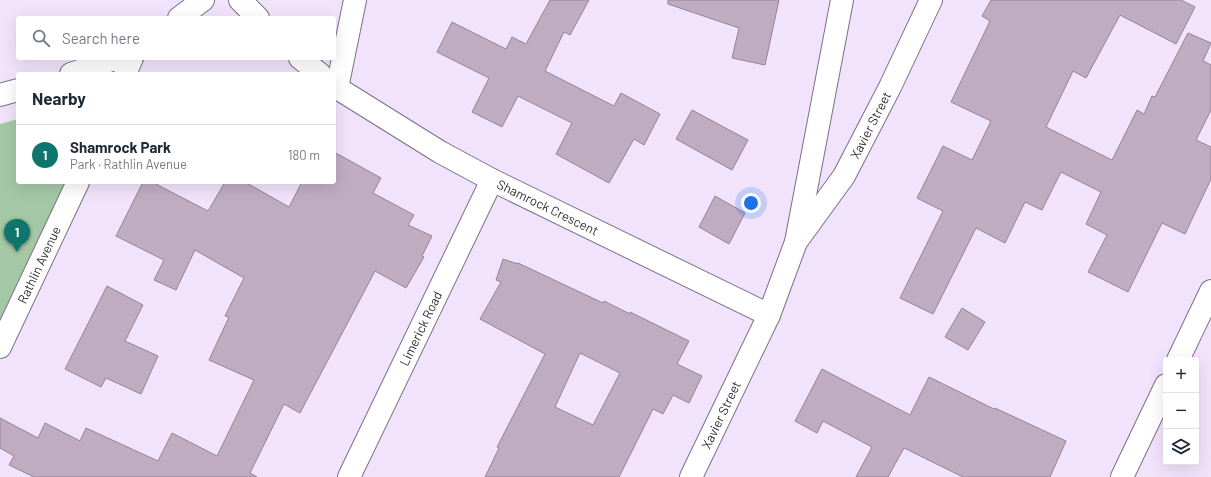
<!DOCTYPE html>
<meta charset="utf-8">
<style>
:root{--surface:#fff;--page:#f2f2f3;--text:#1f2937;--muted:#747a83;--line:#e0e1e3;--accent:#0f766e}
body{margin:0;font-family:Barlow,sans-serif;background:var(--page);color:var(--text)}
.controls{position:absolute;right:12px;bottom:12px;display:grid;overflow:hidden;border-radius:4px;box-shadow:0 4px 16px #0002}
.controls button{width:36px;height:36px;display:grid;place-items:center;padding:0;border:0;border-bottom:1px solid var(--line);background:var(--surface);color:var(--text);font:20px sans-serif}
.you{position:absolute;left:751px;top:203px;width:14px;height:14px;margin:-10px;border:3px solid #fff;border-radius:50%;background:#1a73e8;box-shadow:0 0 0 6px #1a73e833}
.badge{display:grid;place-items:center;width:26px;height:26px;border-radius:50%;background:var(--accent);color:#fff;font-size:13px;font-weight:700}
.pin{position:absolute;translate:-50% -33px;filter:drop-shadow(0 1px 2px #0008)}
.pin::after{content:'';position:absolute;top:21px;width:14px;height:12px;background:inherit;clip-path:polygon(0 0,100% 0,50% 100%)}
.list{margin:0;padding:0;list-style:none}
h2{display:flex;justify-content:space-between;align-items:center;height:52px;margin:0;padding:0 16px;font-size:17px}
h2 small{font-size:13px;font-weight:400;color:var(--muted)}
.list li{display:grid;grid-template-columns:26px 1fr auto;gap:12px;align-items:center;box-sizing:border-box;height:60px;padding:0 16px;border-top:1px solid var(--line)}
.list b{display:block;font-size:15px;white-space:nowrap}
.list p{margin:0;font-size:13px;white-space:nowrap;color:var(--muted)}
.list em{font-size:13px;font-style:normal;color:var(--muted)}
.icon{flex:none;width:22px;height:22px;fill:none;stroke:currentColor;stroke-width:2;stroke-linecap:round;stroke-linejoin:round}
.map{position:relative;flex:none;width:1211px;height:477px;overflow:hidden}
.search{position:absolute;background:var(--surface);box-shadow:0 4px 16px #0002;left:16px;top:16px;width:320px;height:44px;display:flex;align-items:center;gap:10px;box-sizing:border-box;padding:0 14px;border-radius:4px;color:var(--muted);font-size:15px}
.panel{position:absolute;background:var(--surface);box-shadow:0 4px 16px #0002;left:16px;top:72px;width:320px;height:112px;border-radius:4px}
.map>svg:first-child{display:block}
.green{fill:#a4c8a6}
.building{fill:#bfacc1;stroke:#948296;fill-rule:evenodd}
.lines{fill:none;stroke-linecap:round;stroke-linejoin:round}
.street-casing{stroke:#7d7086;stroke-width:24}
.secondary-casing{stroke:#7d7086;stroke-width:24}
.street{stroke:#fff;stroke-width:22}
.secondary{stroke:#fff;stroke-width:22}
.labels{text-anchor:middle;stroke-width:3;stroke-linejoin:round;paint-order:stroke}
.street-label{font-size:13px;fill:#322d36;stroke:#faf4fe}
</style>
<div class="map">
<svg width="1211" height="477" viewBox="0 0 1211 477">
<rect width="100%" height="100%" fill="#f2e3fc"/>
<path class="green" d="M18,119V182H69L0,322V124Z"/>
<path class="building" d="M550,0H589L570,35L564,32L545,71L614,106L621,93L660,114L644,145L634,139L609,183L556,154L572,123L518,96L502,127L472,112L489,78L437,52L452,22L506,49L512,37L526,44Z
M668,0H779L765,65L732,58L739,28L668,4Z
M991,0H1181L1195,7L1176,44L1120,15L1086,78L1073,71L1046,127L1112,160L1137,110L1144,114L1152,96L1155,97L1188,33L1211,43L1203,61L1211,65V110L1196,140L1211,147V179L1185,234L1162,223L1128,292L1088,272L1107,235L1086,224L1101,192L1061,172L1042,210L1025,202L1005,243L976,228L933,314L900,298L943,211L917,198L943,146L972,160L991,121L951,102L990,21L982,16Z
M692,110L748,140L732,170L676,139Z
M334,152L381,178L373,193L414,215L408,225L432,236L422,256L424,257L406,288L375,271L300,413L284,404L250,473L257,477H34L9,465L14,456L0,448V418L38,438L45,423L80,441L86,428L158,461L172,433L217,456L254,380L209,360L229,317L225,316L244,278L195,250L176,290L154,280L164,260L116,236L143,182H152L208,211L225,182H245L289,207L302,182H334Z
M715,196L745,213L729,244L699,227Z
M503,259L518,264V263L603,303L604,301L630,314V312L689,341L677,364L702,376L689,403L673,395L663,414L653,409L619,477H485L499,448L497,447L545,354L480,319L501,282L496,280ZM580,353L620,373L593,425L555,407Z
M107,286L143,305L125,341L158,356L141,394L106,378L101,387L65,369Z
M962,308L985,322L968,350L945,337Z
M822,369L910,415L929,377L994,409L995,408L1066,441L1050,477H963L904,448L888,477H856L872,447L823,421L817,433L795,421Z"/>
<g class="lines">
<g class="street-casing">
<g id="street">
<path d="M240,0L258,18"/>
<path d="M179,18L203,0"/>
<path d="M300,58L320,74"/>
<path d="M71,74L117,58"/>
<path d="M125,74L132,58"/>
<path id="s1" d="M334,86L440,152L492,180L769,315"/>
<path d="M337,88L355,0"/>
<path d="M0,95L18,90"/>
<path id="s2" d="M796,242L844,176L890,87L931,0"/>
<path id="s3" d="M0,347L78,182"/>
<path d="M1178,360L1211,291"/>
<path id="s4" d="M349,477L492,180"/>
<path d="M1122,477L1166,385"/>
</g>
</g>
<g class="secondary-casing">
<g id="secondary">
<path id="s5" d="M691,477L769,315L796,242L842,0"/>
</g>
</g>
<use href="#street" class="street"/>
<use href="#secondary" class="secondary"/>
</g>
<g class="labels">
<g class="street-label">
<text dy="5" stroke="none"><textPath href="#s2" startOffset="139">Xavier Street</textPath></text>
<text dy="5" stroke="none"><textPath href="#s1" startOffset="246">Shamrock Crescent</textPath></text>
<text dy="5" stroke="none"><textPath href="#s3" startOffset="91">Rathlin Avenue</textPath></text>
<text dy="5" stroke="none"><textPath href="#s4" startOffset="165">Limerick Road</textPath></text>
<text dy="5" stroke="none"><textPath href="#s5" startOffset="69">Xavier Street</textPath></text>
</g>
</g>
</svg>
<div class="controls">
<button>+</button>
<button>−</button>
<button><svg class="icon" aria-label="layers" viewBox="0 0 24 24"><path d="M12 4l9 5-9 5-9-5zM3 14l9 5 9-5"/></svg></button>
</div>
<div class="you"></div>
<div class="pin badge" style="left:17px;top:252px">1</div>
<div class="search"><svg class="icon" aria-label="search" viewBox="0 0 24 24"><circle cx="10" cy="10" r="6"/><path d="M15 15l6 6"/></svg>Search here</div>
<section class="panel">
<h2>Nearby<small></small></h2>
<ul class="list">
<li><span class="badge">1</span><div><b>Shamrock Park</b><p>Park · Rathlin Avenue</p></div><em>180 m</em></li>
</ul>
</section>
</div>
